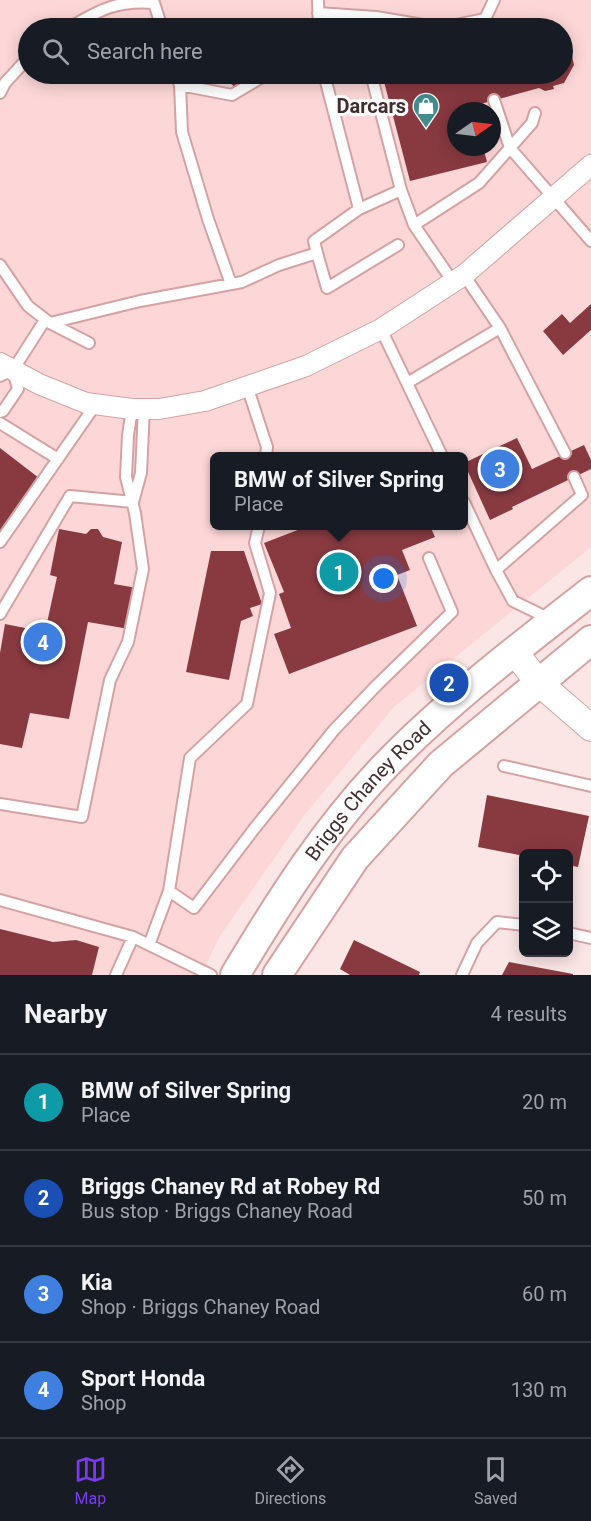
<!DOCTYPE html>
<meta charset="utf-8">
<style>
:root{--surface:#171b24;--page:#20242c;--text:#f1f3f6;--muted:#9ea1a6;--line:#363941;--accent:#7c3aed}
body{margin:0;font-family:Roboto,sans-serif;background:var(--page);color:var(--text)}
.controls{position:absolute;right:18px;bottom:18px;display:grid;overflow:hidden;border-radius:9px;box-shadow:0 3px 15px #0003}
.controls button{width:54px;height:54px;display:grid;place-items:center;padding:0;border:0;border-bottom:2px solid var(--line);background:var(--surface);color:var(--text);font:30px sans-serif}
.compass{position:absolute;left:447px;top:102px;width:54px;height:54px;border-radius:50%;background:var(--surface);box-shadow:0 3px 15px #0003;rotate:76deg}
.you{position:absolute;left:384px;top:579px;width:21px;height:21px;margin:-15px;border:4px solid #fff;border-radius:50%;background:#1a73e8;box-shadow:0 0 0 9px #1a73e833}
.badge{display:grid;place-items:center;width:39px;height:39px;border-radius:50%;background:var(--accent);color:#fff;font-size:20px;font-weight:700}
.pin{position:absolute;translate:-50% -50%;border:3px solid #fff;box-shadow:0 2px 6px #0006}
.popup{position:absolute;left:210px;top:452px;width:258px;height:78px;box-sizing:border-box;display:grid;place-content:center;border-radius:9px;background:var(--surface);filter:drop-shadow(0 2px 4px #0005);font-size:20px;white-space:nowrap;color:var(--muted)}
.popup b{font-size:22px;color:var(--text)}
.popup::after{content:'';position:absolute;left:50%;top:100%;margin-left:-12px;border:12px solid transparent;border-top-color:var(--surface)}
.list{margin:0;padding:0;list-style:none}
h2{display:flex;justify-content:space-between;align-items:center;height:78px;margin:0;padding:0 24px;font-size:26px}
h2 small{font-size:20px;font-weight:400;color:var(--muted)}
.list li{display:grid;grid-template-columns:39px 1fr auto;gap:18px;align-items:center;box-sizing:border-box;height:96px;padding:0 24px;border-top:2px solid var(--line)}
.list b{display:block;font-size:22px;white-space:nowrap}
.list p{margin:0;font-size:20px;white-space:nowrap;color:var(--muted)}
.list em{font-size:20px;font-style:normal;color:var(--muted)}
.icon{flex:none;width:33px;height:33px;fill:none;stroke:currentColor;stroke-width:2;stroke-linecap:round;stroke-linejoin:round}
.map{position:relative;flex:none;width:591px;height:975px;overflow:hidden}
.search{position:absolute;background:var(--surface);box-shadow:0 3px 15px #0003;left:18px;right:18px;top:18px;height:66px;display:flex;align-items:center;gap:15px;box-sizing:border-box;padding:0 21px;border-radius:33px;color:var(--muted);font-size:22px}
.sheet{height:462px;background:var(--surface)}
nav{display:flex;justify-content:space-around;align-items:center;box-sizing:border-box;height:84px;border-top:2px solid var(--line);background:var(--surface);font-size:16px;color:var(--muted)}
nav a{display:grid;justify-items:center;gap:3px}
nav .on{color:var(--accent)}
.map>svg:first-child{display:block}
.built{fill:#fdd7d8;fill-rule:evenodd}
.building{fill:#893a41}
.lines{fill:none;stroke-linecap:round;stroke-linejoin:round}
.service-casing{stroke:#d4a2a3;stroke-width:14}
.minor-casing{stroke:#d4a2a3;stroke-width:22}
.tertiary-casing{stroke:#d4a2a3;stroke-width:28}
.secondary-casing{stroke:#d4a2a3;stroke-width:32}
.service{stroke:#fff;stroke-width:10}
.minor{stroke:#fff;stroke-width:20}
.tertiary{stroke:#fff;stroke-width:26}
.secondary{stroke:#fff;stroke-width:28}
.labels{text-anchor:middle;stroke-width:6;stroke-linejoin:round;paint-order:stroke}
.poi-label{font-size:20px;font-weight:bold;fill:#422e2e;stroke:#fff;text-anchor:end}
.street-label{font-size:20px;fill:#422e2e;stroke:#fff}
</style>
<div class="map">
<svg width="591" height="975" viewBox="0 0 591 975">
<rect width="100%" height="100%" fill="#fbe5e5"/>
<path class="built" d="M0,0H591V547L394,707L303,817L220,936L201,975H0ZM28,28H562V74H28ZM456,111H492V147H456ZM214,456H464V526H214Z"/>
<path class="building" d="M562,42L570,47L574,65L564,83L553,86L554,89L545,91L539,88L473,106L474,111H456V147H483L487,162L410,181L382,74H562Z
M219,74H248L236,88Z
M591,304V330L563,355L543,331L562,314L570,323Z
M517,438L532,469L584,445L591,460V469L512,507L513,509L490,520L464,463Z
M0,448L39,478L0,531Z
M308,526H430L435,537L402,550L410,570L397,575L417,626L289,674L274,634L291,628L279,594L284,592L264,543Z
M59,529L86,534L91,529H98L103,537L122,542L114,584L137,588L129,629L88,622L69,719L30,713L22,748L0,744V653L5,624L45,632L57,577L50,575Z
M211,551H244L262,604L250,608L253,616L241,621L229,680L186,672Z
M487,795L589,816L578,867L568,865V854H524V856L478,847Z
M0,929L53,942L76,940L99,947L92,975H0Z
M354,940L420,972L419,975H350L340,969Z
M509,962L573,974V975H502Z"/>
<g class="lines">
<g class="service-casing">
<path id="service" d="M318,0L319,28
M318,13L376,17L441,28L485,19L494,0
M69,28C99,10 117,0 154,3L162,28
M370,28L376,17
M176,74L180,85L182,132L208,219L231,284
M324,74L359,209
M180,85L232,95L267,74
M0,93L5,83L28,58
M494,100L510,148L591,241
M401,190L414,225L453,282
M414,225L479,183L532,123L535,113
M317,253L314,241L359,209L401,190L371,74
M0,265L28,306L50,323L89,343
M464,275L500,328L565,453
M50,323L140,301L242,282L279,265L317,253L327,288L398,245
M381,329L442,456
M0,376L13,370L45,320
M407,383L500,328
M247,386L267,447L266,456
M0,412L3,411L18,389L13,370
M0,423L58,459
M133,502L141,473L144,408
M464,502L496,570
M0,542L96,404
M0,614L70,496L133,502
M552,620L513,601L496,570L582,495L574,477
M504,766L591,786
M0,804L82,817L110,680L128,642L143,569L135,513L126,477L128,435L132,409
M169,891L194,908L254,829L334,730L377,685L452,612L429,558
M0,900L133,937
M568,933L591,938
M149,945L169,891L190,758L247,704L270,593L255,543L259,526
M116,975L133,937L211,975
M462,975L477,943L497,922L524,925"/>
</g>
<g class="minor-casing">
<path id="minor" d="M0,363L39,384L86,403L132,409H159L205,401L306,366L381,329L464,275L591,165"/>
</g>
<g class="tertiary-casing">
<path id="tertiary" d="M514,651L538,682L591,728"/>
</g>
<g class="secondary-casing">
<g id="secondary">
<path id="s1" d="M235,975C280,900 328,824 390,761C451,699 522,645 591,591"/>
<path d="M277,975L355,858L441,764L591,640"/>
</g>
</g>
<use href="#service" class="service"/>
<use href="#minor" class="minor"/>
<use href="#tertiary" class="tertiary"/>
<use href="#secondary" class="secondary"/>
</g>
<defs>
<g id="shop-pin" transform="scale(1.35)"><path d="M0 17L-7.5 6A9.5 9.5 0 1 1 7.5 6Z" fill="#438b8d" stroke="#fff"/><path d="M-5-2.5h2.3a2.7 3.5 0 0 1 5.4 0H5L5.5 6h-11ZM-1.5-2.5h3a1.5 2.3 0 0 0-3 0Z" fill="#fff"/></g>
</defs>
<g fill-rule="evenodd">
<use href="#shop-pin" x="426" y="106"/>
</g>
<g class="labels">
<g class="poi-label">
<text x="406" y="113">Darcars</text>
</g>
<g class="street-label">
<text dy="7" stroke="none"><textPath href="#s1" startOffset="228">Briggs Chaney Road</textPath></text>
</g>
</g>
</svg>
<div class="controls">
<button><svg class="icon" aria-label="locate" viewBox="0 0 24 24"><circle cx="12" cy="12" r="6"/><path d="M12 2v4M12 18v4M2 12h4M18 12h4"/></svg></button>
<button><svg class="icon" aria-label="layers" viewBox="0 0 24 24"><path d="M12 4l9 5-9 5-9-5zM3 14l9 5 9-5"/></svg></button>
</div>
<svg class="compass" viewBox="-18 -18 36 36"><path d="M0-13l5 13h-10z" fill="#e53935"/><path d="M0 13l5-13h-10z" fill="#9ea1a6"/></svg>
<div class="you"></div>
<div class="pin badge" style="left:339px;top:572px;background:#0f9aa8">1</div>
<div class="popup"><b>BMW of Silver Spring</b>Place</div>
<div class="pin badge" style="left:449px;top:683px;background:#1a4fb4">2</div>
<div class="pin badge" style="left:500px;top:469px;background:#3f7fe0">3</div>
<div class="pin badge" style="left:43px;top:642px;background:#3f7fe0">4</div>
<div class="search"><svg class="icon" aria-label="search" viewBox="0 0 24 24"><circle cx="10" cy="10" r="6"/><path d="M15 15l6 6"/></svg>Search here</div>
</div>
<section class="sheet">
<h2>Nearby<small>4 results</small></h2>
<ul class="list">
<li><span class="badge" style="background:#0f9aa8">1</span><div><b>BMW of Silver Spring</b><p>Place</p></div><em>20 m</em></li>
<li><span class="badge" style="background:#1a4fb4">2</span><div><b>Briggs Chaney Rd at Robey Rd</b><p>Bus stop · Briggs Chaney Road</p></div><em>50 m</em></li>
<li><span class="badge" style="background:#3f7fe0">3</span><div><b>Kia</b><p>Shop · Briggs Chaney Road</p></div><em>60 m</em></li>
<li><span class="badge" style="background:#3f7fe0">4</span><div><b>Sport Honda</b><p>Shop</p></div><em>130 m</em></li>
</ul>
</section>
<nav>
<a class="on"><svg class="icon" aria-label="map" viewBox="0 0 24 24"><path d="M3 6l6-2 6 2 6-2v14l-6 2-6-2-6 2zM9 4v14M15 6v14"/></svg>Map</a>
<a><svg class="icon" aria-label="directions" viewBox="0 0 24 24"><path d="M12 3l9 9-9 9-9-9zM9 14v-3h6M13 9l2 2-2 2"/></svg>Directions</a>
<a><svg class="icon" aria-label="saved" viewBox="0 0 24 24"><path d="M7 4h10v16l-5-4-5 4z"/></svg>Saved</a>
</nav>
